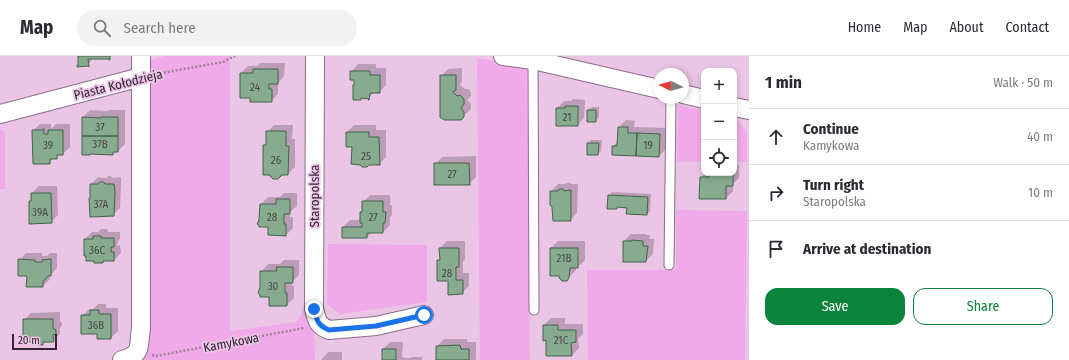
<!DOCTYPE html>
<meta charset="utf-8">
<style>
:root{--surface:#fff;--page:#f2f2f3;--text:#2b2b33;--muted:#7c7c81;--line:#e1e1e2;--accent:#0c833c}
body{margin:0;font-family:"Fira Sans Condensed",sans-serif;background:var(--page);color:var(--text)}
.controls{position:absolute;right:12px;top:12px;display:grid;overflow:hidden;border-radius:8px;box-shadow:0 2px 6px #0003}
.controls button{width:36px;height:36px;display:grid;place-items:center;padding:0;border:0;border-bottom:1px solid var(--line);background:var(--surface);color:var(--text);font:20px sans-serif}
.compass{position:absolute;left:653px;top:12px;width:36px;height:36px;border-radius:50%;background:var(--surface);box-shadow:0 2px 6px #0003;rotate:275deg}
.scale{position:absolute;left:12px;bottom:10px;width:45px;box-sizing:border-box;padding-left:4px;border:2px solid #352734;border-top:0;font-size:11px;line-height:14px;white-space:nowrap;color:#352734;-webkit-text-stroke:3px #eac5e5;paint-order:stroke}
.stop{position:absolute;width:12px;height:12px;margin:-9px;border:3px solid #1a73e8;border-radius:50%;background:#fff}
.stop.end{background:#1a73e8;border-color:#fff;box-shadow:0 1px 4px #0008}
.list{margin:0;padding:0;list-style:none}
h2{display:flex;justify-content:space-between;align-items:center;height:52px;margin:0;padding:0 16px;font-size:17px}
h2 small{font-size:13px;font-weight:400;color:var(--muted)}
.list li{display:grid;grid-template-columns:26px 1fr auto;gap:12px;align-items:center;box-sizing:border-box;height:56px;padding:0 16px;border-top:1px solid var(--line)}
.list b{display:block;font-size:15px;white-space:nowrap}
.list p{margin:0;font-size:13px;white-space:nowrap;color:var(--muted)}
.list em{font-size:13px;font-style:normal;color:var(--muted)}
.actions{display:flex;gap:8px;padding:12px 16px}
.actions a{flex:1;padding:9px 0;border:1px solid var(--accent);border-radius:12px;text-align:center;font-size:14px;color:var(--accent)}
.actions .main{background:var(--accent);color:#fff}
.icon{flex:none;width:22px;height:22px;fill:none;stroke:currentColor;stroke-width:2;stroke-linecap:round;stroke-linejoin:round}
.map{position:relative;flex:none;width:749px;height:304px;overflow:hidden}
header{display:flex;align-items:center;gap:24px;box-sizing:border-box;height:56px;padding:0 20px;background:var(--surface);border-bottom:1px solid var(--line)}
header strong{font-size:19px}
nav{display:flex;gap:22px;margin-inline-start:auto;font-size:14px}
.search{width:280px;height:36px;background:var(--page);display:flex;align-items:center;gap:10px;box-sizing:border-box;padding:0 14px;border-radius:22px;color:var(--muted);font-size:15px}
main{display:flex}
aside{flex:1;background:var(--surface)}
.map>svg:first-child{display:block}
.green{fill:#f0aae9}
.shadow{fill:#0003}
.building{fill:#87ab8e;stroke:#436449}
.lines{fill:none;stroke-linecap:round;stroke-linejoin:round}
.lane-casing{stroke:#8d6d8a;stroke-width:11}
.street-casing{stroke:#8d6d8a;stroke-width:20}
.path{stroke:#a0849c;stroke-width:2.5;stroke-dasharray:2 2;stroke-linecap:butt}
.lane{stroke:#fff;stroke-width:9}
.street{stroke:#fff;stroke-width:18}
.route{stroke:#1a73e8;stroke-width:5}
.labels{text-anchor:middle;stroke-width:3.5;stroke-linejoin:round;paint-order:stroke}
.number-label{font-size:11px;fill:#4a484a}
.street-label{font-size:13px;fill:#352734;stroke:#eac5e5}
</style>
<header>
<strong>Map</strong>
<div class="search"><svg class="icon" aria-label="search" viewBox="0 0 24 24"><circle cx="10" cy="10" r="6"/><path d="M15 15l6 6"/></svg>Search here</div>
<nav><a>Home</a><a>Map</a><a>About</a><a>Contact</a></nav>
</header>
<main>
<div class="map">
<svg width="749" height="304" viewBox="0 0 749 304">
<rect width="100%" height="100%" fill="#eac5e5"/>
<path class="green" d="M164,0H230V275L296,266L306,253L308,262L314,275L315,304H144L148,5Z
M477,2L527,10L530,304H480Z
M678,49L704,55V106H677Z
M734,61H736L747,77V106H734Z
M0,72L5,77V133H0Z
M676,154L747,155L745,304H588L587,214H676Z
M328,188L427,189V246L340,258L327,248Z"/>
<path class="shadow" d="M79,0H111L109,2H91V5L88,9Z
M261,7H285L284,20L278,27V38L271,45L251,41L241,17L248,10H257Z
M358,8H376V12H386V29L379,36H374L369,42L362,41L360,43L354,29L355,28V23L351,16Z
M462,12V26L460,29L465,33H468L471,36V40L467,44L471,48V53L460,63L441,20L448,13Z
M573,43L585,44L584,62L577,70L557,52L564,45H571Z
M592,51H599V61L595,65L588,54Z
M90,54L108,55L109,54H125V88L118,95H115L112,98L91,97L90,98H83V61Z
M626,64L635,65L634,71L666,72V93L659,100L613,90L618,85L619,71Z
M40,68H51V73L56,68H70V91L63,98H60L56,102H53L49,107L33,75Z
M274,69H293L292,83H295V111L288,118H282L264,90L267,87V76Z
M354,69H376V74H386V101L379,108L353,90L347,76Z
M591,84H602L601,95L598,98H588V87Z
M476,100V121L469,128L435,108L442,101Z
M734,108L739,109V122L733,128V135L726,142L701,122L705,117H734Z
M108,120H111L112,122L121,121V128L120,152L113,159L91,128L98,121L106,122Z
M567,127H570L571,128H578L577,157L570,164L553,151L551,135L558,128H565Z
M39,130H57L58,159L51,166L30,146L32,143V137Z
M612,136L651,138L650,155L647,158L628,151L618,150L617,152L609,140Z
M284,137H297V150L290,156V161H293V172L286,179L269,170L260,164L261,148L268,141H280Z
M370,139H390V149H392V159L390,161V169L383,176H372L367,181L343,171L350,164H361V156L363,154V146Z
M101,173H107L108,176H120V183L118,186L117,190L120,189L121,197L114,204H105L103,206L87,199H85V183L92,176H98Z
M631,178H646V179H650V183H654L653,198L646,205L624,185Z
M447,185H465V203L463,206V217H469V230L462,237L449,224L438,205L441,202L440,192Z
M558,185H585V204L578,211H576V214L566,224L551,192Z
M26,197H42V200H47L50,197H57V212L50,220V223L43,230L28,219L19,204Z
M284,204H299V219L292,226V230H294V242L287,249H270V240L261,232V216L268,208H280Z
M98,248H106V252H118V275L111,282H98V277L82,260L89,253H93Z
M60,256V265L62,267V269L60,272V278L53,285H47L43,288L24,264L31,257Z
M551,262H565V268H583V278L578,283L579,292L572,299L547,283L544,269Z
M444,283H467V286H476V303L475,304H437V290Z
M390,286H403L402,301H404V302H410L412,301H422V304H383V293Z
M328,296H342V304H321Z"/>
<path class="building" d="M78,0H110V4H109V3H88L89,11L87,10L77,11V9H78Z
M253,13H278V28H269V33H272V46H250V42H240V17H253Z
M350,15H370V19H380V37H370L369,44H368L369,43L361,42V44H353V29H354V24H350Z
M440,19H456V34L453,36L457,40L460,39L464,43V48L461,52L464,56V61L461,64H444L440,61Z
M565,50H578V70H556V52H565Z
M587,54H596V66H587Z
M82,61L101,62V61H118V80H82Z
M618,71H628V77H637L636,100L612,99V90H617Z
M43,73H44V78H48V74H63V99H57V103H50V108H33L32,74H43Z
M266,75H286V90H289L288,119H281V120L278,123H273L270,120V119H263V89H266Z
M346,76H369V81H379L380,109H369L367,111H362L360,109L351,108L352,91H346Z
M637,77L660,78L659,101L636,100Z
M82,80H118V96H113V99L90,98V99H82Z
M587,87H599L598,99H587Z
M434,107H469L470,129H434Z
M709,117H733V130H726V143H699L700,121H709Z
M100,126H104L105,128H114L115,136L114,160L90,161L89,142H90V128H98Z
M559,133H563L564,135L571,134V165H553L552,151L550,149V135H558Z
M31,137H51L52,167L29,168V145H31Z
M608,139L648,141L647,159L626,158L627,152L617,151V153H607Z
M276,143H290V158H284V168H286V180L268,179V171H259V169L257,168L259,164L260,148H276Z
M362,145H383V156H386L385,167H383V177H367V182H342V171H362V167H360V156H362Z
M93,180H101V182H114V191H111V196H114V205H103V207H94V205H86V200H84V183H93Z
M632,184L643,185V190H648L646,206H623V185H632Z
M439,192H459V211H456V224H463V238L448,239V225H437V204H440Z
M550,192H578V212H570L569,222L567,225H562L559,222V220H550Z
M18,203L35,204V206H42V204L51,203V220H48L43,226V231H26L27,220H18Z
M276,211H293V227H285V237H287V250H269V241H260V239L258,237L259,234L260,232V215H277Z
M90,254H99V258H111V283H97V278H81V259H90Z
M23,263H53V272L56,274V278L53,279L54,286H43V289H38V286H23Z
M543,269H558V274H576V286L571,287L572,300H546V284L543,285Z
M460,289L461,293H469V304H436V290Z
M382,293H396V304H382Z"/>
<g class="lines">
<g class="lane-casing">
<path id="lane" d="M533,4L534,254
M669,209L671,42"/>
</g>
<g class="street-casing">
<path id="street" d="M315,0L314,253C317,264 317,269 329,274L376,270L424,259
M503,0L533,4L659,33
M683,38L704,43
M734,51L749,54
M0,58L141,21
M122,304C143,298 138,291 141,272V0"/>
</g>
<path class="path" d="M156,18L223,6L235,0
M152,299L156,300L304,272"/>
<use href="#lane" class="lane"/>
<use href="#street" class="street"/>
</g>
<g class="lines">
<path class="route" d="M314,253C317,264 317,269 329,274L376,270L424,259"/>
</g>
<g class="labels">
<g class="number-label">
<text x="255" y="35">24</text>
<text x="567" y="65">21</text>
<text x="100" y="75">37</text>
<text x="100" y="92">37B</text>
<text x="48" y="93">39</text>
<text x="648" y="93">19</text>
<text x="366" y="104">25</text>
<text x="276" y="108">26</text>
<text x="452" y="122">27</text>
<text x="101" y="152">37A</text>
<text x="40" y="160">39A</text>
<text x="272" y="165">28</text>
<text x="373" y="165">27</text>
<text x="97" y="198">36C</text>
<text x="564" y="206">21B</text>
<text x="447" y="221">28</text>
<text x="273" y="234">30</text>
<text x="96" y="273">36B</text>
<text x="561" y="288">21C</text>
</g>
<g class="street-label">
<text transform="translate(118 28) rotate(-14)" y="5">Piasta Kołodzieja</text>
<text transform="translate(314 140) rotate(-90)" y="5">Staropolska</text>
<text transform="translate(231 286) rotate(-11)" y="5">Kamykowa</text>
</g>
</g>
</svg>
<div class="controls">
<button>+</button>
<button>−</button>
<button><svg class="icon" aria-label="locate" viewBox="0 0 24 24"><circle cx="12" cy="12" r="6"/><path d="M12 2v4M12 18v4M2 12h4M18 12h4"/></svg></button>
</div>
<svg class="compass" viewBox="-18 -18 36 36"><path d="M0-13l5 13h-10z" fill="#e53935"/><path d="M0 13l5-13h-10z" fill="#7c7c81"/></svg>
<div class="scale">20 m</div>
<div class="stop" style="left:424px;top:259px"></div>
<div class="stop end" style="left:314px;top:253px"></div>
</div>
<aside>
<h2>1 min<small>Walk · 50 m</small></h2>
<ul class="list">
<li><svg class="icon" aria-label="ahead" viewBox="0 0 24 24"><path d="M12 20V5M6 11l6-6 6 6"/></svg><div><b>Continue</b><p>Kamykowa</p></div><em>40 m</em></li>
<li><svg class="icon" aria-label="right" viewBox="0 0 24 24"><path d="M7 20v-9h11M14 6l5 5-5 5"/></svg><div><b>Turn right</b><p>Staropolska</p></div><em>10 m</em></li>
<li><svg class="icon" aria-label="arrive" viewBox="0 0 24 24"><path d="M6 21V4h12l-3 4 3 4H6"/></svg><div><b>Arrive at destination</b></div></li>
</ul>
<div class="actions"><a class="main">Save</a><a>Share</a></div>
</aside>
</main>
